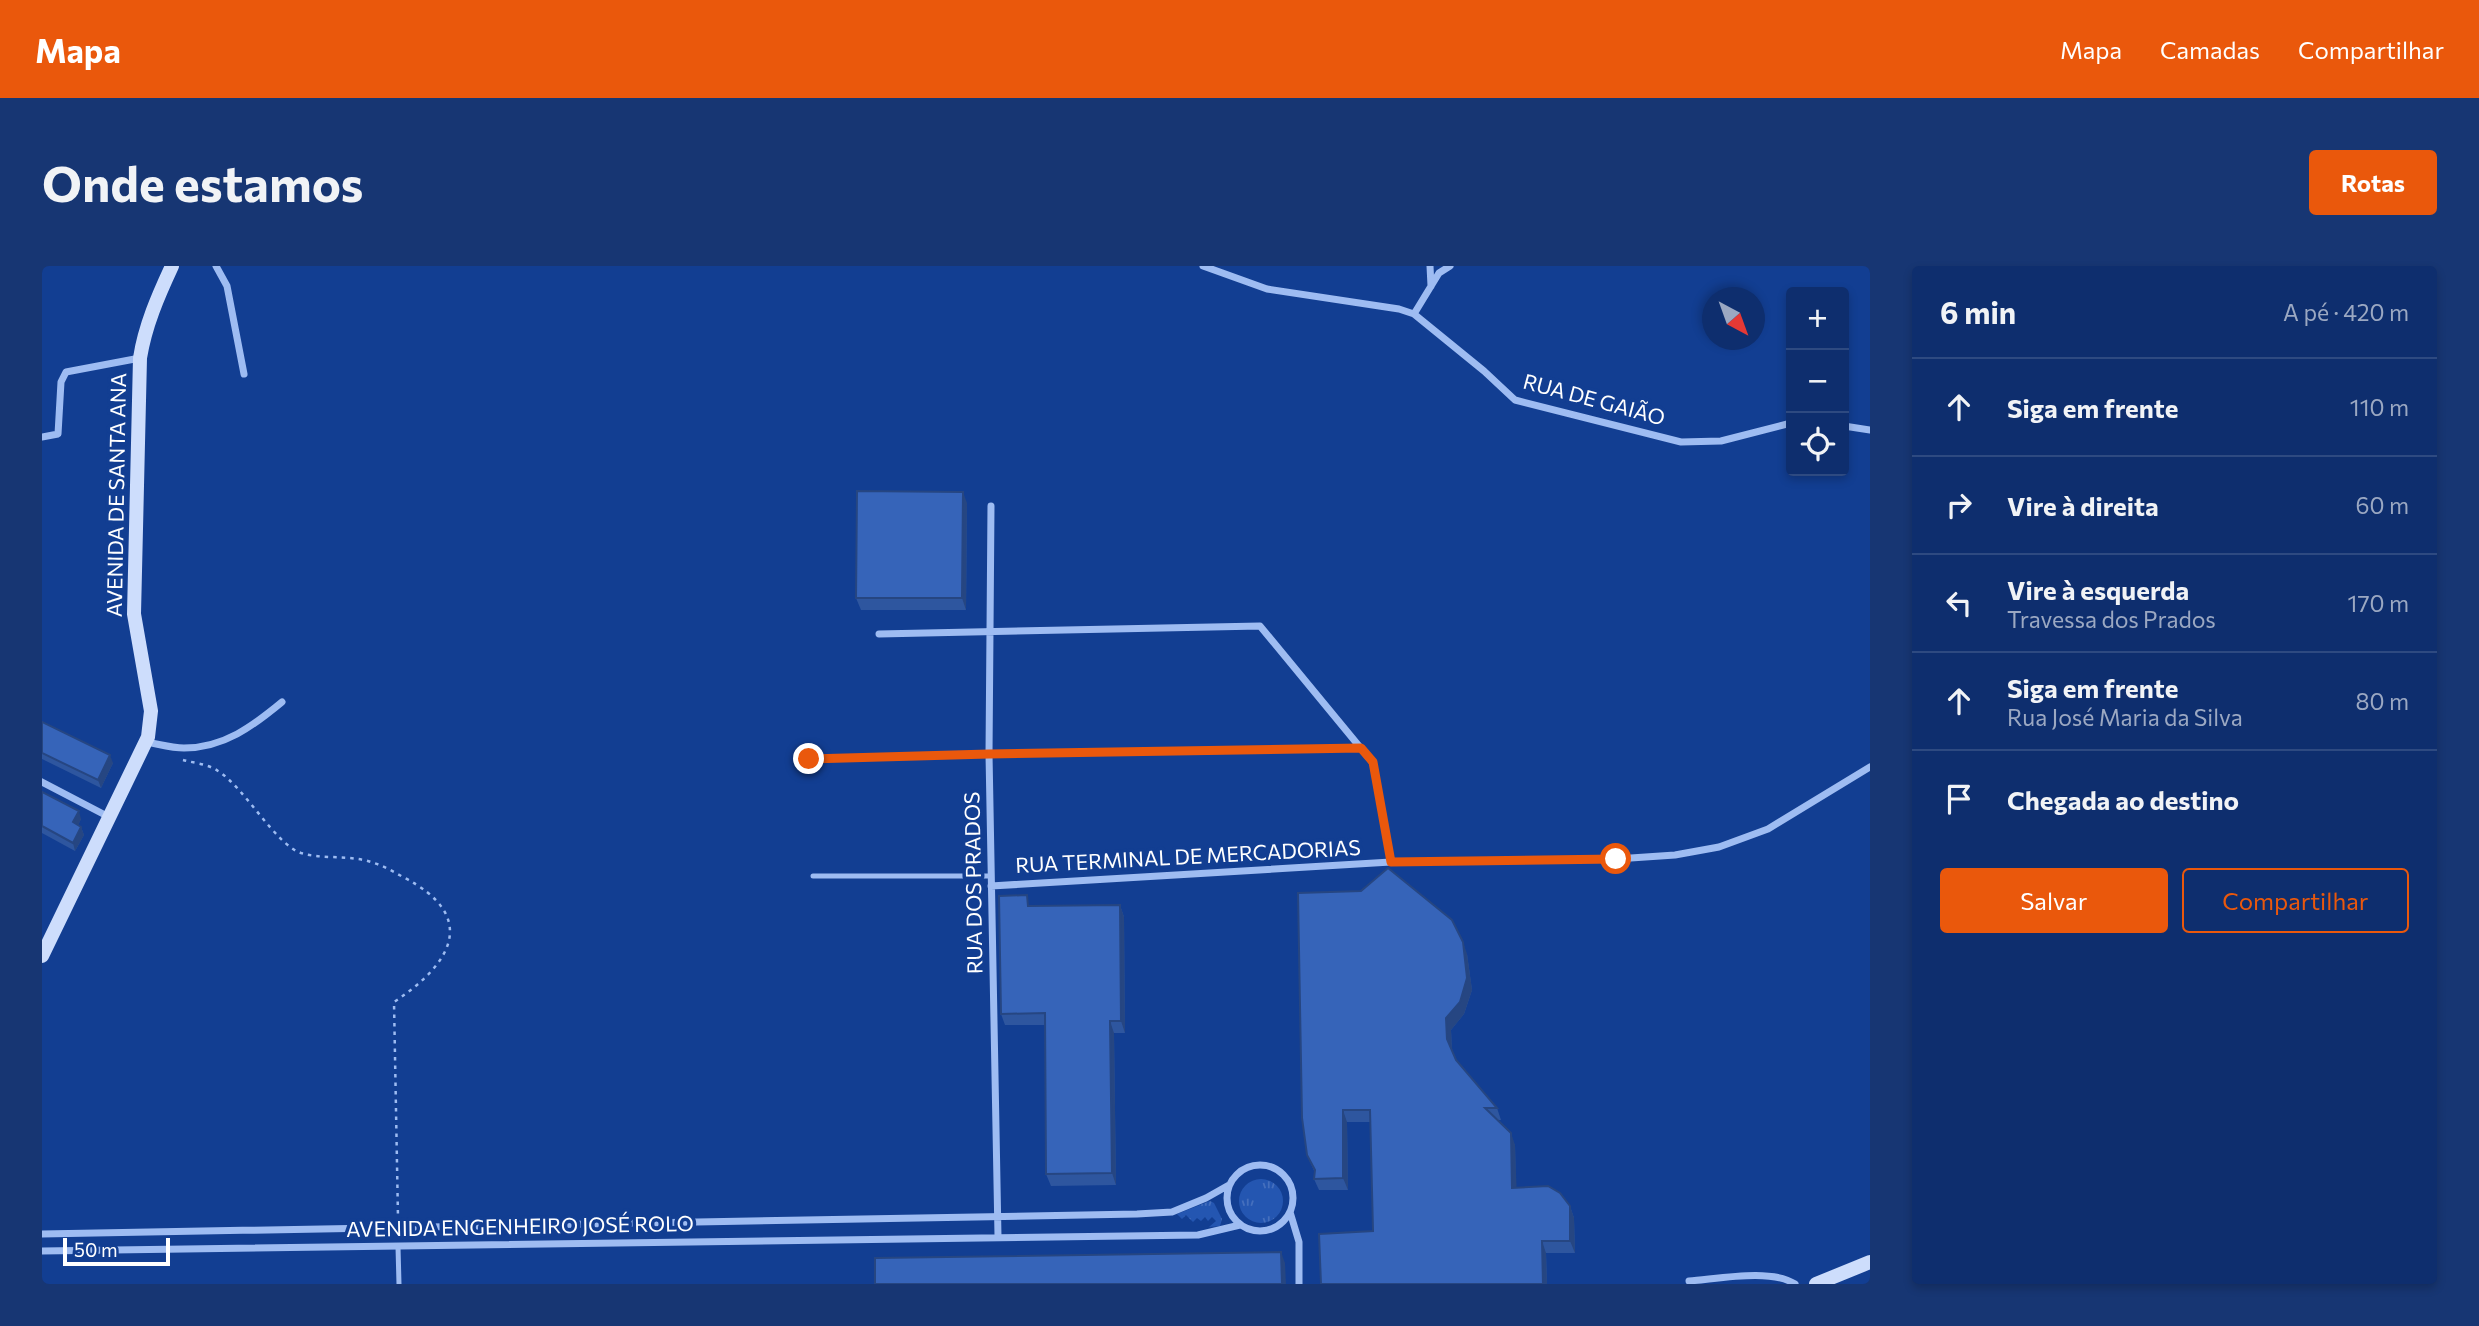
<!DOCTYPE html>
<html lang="pt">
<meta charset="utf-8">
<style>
:root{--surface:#0e2e6e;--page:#173673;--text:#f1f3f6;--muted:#9ba8c2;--line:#2e4a81;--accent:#ea580c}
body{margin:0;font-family:Commissioner,sans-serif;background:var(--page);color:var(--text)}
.controls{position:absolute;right:21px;top:21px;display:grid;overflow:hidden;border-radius:7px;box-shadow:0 4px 10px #0003}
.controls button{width:63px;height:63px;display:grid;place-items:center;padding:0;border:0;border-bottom:2px solid var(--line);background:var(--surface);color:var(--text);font:35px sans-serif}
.compass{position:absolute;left:1660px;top:21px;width:63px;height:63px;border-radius:50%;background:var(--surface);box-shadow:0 4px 10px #0003;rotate:139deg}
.scale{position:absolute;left:21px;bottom:18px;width:107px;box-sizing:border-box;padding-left:7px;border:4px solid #fff;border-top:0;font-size:19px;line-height:24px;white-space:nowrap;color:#fff;-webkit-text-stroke:5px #123e92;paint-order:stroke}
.stop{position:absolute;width:21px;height:21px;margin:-16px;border:5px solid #ea580c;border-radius:50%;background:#fff}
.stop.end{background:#ea580c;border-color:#fff;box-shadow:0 2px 7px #0008}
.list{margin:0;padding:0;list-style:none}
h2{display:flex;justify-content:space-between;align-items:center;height:91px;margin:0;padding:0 28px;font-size:30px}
h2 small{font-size:23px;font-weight:400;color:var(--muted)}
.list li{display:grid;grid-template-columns:46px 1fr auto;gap:21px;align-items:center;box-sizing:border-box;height:98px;padding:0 28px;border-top:2px solid var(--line)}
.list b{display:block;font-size:26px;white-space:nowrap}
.list p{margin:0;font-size:23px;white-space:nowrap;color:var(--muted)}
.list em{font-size:23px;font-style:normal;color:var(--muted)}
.actions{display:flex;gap:14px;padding:21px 28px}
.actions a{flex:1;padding:16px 0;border:2px solid var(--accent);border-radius:7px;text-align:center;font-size:24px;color:var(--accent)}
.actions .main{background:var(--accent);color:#fff}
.icon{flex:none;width:38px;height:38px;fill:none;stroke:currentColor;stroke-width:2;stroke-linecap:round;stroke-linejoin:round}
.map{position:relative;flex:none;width:1828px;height:1018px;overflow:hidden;border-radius:7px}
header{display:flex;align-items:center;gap:42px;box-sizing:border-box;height:98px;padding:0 35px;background:var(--accent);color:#fff}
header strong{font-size:33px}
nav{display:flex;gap:38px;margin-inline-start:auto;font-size:24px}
.intro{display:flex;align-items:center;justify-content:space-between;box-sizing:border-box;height:168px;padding:0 42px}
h1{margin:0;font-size:49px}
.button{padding:18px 32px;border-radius:7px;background:var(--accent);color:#fff;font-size:24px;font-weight:700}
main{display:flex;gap:42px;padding:0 42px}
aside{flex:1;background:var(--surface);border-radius:7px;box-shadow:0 4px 10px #0003}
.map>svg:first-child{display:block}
.grass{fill:url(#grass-tufts)}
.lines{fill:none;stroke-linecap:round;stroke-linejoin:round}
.path{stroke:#9ebcf2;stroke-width:2.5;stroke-dasharray:3.5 5;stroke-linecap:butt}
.lane{stroke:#9ebcf2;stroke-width:5}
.street{stroke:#9ebcf2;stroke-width:7}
.secondary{stroke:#cdddfc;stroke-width:14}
.wall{fill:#2e569f}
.shaded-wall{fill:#264682}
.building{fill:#3664b9;stroke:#264682;stroke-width:2}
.route{stroke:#ea580c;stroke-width:9}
.labels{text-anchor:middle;stroke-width:7;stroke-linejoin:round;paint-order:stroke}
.street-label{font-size:21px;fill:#fff;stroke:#123e92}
</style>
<header>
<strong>Mapa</strong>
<nav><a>Mapa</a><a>Camadas</a><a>Compartilhar</a></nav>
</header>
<div class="intro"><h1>Onde estamos</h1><a class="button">Rotas</a></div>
<main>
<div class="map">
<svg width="1828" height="1018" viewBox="0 0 1828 1018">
<defs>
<pattern id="grass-tufts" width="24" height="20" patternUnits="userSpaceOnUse" patternTransform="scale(1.75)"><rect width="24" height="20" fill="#2456b1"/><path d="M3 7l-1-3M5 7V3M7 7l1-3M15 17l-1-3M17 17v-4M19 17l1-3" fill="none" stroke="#456fbd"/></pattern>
</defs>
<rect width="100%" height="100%" fill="#123e92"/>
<path class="grass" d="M1197 935a22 22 0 1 1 44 0a22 22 0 1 1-44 0Z
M1168,935L1172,937L1180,953L1178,960L1167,961L1174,955L1170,951L1166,955L1163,951L1159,955L1155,952L1151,956L1144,949L1140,953L1135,948Z"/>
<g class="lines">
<path class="path" d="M141,494C152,497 166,498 176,505C203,522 233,578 259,587C281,594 308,588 332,597C342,600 352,606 361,611C437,650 411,697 352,736L356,952"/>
<path class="lane" d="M771,610H949
M356,981L357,1018"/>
<path class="street" d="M174,0L185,20L202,108
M1161,0L1225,23L1357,43L1372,48L1442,105L1473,134L1639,176L1679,175L1749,157
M1388,0L1389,20
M1372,48L1397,7L1408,0
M1802,160L1828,164
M0,171L16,168L19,116L24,106L98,92
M949,240L947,488L956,970
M837,368L1218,360L1331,497L1349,596
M104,476C116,478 130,482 142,482C182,482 211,460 240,436
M767,493L947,488L1319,482
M0,516L67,551
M949,620L1349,596L1574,593L1633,589L1677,581L1726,563L1828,501
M1185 932a33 33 0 1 1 66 0a33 33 0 1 1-66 0Z
M1248,946L1257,976V1018
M0,968L1095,948L1130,946L1164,932L1187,919
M0,985L1156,969L1198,959
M1647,1015C1675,1013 1729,1002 1753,1018"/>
<path class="secondary" d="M0,690L106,471L109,445L92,348L98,92C103,60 116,30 130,0
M1774,1018L1828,996"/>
</g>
<path class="wall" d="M925,237L924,344H819L814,332Z
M0,456L71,497L59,522L0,493Z
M0,526L39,553L36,559L39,561L42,569L33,585L0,567Z
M1078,639L1082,651L1083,767H1072L1074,919L1009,920L1004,908L1003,759H963L959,748L990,640Z
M1425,688L1430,724L1422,748L1409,764L1410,784L1414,794L1455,842L1459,854H1455L1473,879L1474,922L1528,940L1532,952L1533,987H1504L1505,1018H1279L1331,965L1328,856H1305L1306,924H1277L1272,913L1273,907L1265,889Z"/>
<path class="shaded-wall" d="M921,226L925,237L924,344L920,332Z
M68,489L71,497L59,522L56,514Z
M37,545L39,553L34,564L31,556Z
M39,561L42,569L33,585L31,577Z
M1078,639L1082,651L1083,767L1079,755Z
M1421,676L1425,688L1430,724L1422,748L1409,764L1410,785L1405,773L1404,752Z
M1068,755L1072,767L1074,919L1070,907Z
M1301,844L1305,856L1306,924L1301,912Z
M1469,867L1473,879L1475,934L1470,922Z
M1528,940L1532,952L1533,987L1528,975Z
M1500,975L1504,987L1505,1018H1501Z
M1239,986L1243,997L1244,1018H1240Z"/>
<path class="building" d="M815,225L921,226L920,332H814Z
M0,456L68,489L56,514L0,487Z
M0,526L37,545L31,556L39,561L31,577L0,560Z
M1346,602L1410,654L1421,676L1425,712L1418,736L1404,752L1405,773L1414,794L1455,842H1443L1469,867L1470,922L1506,920L1518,927L1528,940V975H1500L1501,1018H1279L1277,968L1331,965L1328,844H1301V912L1272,913L1273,904L1265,889L1260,852L1256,627L1319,625Z
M985,629L986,640L1078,639L1079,755H1068L1070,907L1004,908L1003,747L959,748L957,630Z
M1239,986L1240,1018H833V992Z"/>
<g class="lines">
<path class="route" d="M767,493L947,488L1319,482L1331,496L1349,596L1574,593"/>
</g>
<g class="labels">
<g class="street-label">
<text transform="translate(1552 134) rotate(15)" y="7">RUA DE GAIÃO</text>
<text transform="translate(75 229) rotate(-89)" y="7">AVENIDA DE SANTA ANA</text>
<text transform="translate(1146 591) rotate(-3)" y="7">RUA TERMINAL DE MERCADORIAS</text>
<text transform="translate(932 617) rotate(-91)" y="7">RUA DOS PRADOS</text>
<text transform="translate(478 961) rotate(-1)" y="7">AVENIDA ENGENHEIRO JOSÉ ROLO</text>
</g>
</g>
</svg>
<div class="controls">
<button>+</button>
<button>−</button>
<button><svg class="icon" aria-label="locate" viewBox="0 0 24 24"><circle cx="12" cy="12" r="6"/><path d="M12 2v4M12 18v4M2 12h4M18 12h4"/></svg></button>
</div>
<svg class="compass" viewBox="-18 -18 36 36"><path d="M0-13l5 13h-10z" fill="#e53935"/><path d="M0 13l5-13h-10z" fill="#9ba8c2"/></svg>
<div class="scale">50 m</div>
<div class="stop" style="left:1574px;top:593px"></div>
<div class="stop end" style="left:767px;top:493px"></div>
</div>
<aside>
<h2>6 min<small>A pé · 420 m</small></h2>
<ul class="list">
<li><svg class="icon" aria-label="ahead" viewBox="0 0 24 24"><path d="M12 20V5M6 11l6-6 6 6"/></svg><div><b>Siga em frente</b></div><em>110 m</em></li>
<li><svg class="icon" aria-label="right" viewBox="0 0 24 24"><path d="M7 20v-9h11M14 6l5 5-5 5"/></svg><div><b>Vire à direita</b></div><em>60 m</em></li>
<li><svg class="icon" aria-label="left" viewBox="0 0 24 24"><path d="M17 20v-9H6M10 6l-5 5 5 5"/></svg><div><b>Vire à esquerda</b><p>Travessa dos Prados</p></div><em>170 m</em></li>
<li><svg class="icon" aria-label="ahead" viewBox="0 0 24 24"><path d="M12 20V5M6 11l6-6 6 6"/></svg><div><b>Siga em frente</b><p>Rua José Maria da Silva</p></div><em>80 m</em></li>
<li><svg class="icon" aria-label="arrive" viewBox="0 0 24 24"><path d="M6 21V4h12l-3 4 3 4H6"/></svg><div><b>Chegada ao destino</b></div></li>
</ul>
<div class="actions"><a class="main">Salvar</a><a>Compartilhar</a></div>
</aside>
</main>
